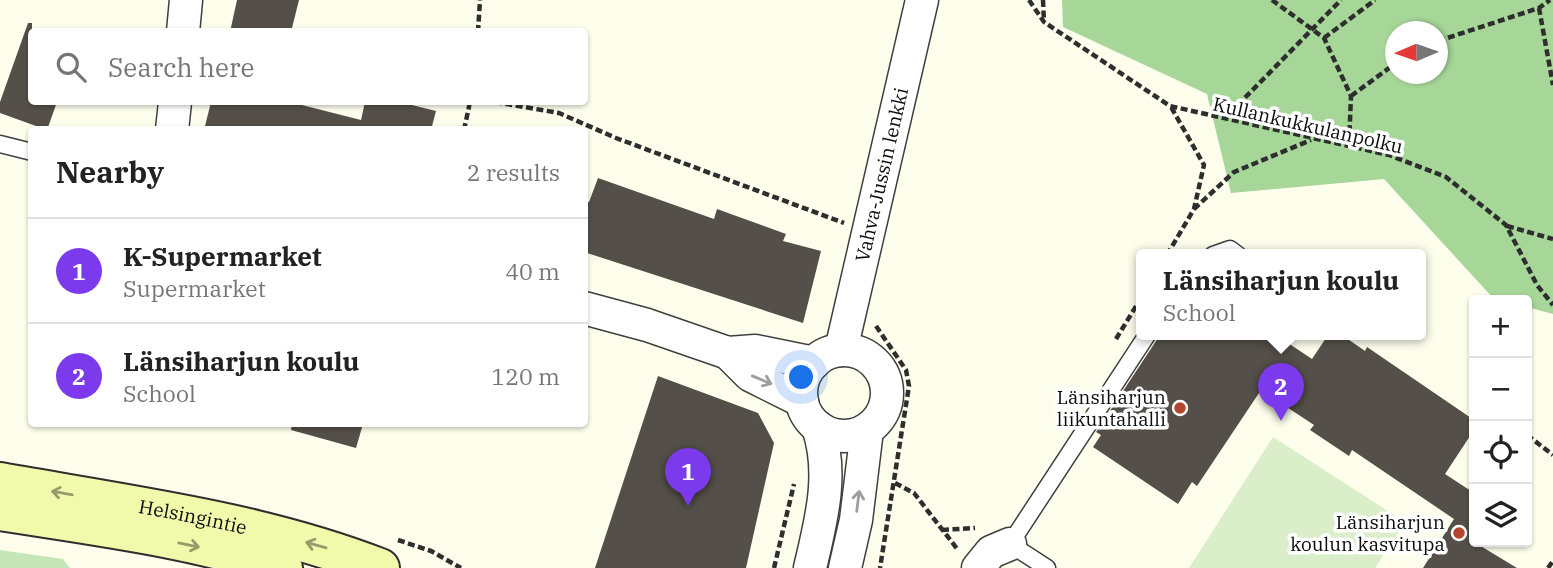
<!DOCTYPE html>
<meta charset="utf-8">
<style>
:root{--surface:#fff;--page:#f2f2f2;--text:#222;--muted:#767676;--line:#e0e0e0;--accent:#7c3aed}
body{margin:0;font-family:"IBM Plex Serif",serif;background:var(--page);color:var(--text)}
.controls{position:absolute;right:21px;bottom:21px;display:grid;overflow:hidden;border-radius:7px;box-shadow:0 2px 5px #0004}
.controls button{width:63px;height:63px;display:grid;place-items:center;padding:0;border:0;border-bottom:2px solid var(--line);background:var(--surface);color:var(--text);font:35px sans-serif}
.compass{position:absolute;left:1385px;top:21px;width:63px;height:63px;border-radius:50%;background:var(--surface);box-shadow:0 2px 5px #0004;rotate:268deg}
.you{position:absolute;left:802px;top:378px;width:24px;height:24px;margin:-18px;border:5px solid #fff;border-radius:50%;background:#1a73e8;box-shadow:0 0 0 10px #1a73e833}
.badge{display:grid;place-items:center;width:46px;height:46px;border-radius:50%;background:var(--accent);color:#fff;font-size:23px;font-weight:700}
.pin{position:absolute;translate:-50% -58px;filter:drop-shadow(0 2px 4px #0008)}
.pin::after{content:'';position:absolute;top:37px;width:24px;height:21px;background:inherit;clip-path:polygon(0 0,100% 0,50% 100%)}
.popup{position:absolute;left:1136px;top:249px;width:290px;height:91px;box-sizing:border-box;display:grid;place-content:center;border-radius:7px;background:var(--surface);filter:drop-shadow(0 2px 5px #0005);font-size:23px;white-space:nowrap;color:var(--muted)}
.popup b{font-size:26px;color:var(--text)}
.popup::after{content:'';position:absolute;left:50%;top:100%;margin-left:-14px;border:14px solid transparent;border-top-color:var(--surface)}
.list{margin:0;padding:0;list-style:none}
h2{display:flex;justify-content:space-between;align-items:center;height:91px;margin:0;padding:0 28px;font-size:30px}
h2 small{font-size:23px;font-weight:400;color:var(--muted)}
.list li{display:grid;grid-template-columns:46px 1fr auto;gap:21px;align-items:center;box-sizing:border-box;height:105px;padding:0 28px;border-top:2px solid var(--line)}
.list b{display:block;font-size:26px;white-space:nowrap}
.list p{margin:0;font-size:23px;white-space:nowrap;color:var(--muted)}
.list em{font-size:23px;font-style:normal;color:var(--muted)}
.icon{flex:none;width:38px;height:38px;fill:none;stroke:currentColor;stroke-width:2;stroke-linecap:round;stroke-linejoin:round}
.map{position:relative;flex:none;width:1553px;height:568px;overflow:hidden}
.search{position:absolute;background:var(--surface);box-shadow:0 2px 5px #0004;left:28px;top:28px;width:560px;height:77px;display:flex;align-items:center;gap:18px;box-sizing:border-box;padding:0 24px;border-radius:7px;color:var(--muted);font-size:26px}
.panel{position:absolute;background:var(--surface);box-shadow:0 2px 5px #0004;left:28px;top:126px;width:560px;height:301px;border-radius:7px}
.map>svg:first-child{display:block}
.green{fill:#c6e6b8}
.forest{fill:#a6d698;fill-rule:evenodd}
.pitch{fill:#d9eec9}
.building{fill:#545049}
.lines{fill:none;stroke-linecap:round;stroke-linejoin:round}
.lane-casing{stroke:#3f3f3f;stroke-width:19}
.street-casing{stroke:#3f3f3f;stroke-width:35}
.secondary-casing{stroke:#2e2e2e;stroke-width:42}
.path{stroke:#2e2e2e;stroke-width:4.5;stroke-dasharray:7 3.5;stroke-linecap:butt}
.lane{stroke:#fff;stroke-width:16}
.street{stroke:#fff;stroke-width:32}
.secondary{stroke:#f1faab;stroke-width:38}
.oneway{stroke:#9e9e9e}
.oneway2{stroke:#959b6b}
.poi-dot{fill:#b4442d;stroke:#fff;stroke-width:2.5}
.labels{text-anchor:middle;stroke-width:7;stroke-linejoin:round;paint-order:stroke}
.street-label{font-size:19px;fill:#0c0c0c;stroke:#fff}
.poi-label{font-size:19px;fill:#0c0c0c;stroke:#fff;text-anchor:end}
</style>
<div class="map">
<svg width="1553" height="568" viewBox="0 0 1553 568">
<rect width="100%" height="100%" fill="#fdfeec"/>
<path class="green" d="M0,550L63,559L70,568H0Z"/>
<path class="forest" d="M1062,0H1553V314L1527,307V300L1493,298L1384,179L1231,193L1207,94L1063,27ZM1396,32H1438V74H1396Z"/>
<path class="pitch" d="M1273,437L1405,522L1375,568H1189Z"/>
<path class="building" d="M237,0H299L291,32H230Z
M28,23H32V102H57L47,130L0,113V102Z
M211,102H290L361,120L365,102H400L436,111L431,130H204Z
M598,178L714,219L717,209L786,234L783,241L821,251L803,323L584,252V201L589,202Z
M1160,335H1276L1312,359L1328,335H1342L1365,351L1367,347L1474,420V430L1445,474L1471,491L1474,486V542L1517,568H1423L1454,519L1352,450L1349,456L1310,430L1314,425L1261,390L1197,486L1192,482L1178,504L1093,447L1101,435L1096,432Z
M658,376L758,413L774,443L746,568H595Z
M292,424H363L356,448L291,430Z"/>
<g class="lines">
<g class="lane-casing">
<path id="lane" d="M0,144L32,152
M1213,255L1230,249L1238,255
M1047,568L1010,544L1147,335"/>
</g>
<g class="street-casing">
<g id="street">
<path d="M183,32L186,0"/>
<path d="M172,130L175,102"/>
<path d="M584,308L647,325L728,353L755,351L814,363"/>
<path id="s1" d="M841,350L922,0"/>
<circle cx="844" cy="393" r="43"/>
<path d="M728,353L750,375L802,401"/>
<path d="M810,568C821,521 834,474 818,427"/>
<path d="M845,568L856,520L867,430"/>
<path d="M978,568L991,552L1010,544"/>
</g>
</g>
<g class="secondary-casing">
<g id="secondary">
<path id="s2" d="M0,482C128,505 259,521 380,568"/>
<path d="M0,511C94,526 192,538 283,568"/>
</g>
</g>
<path class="path" d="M1029,0L1044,22L1170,106L1389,155L1446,177L1506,225L1537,285L1553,305
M1043,0L1044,22
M1272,0L1324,38L1351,96L1349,145
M1539,8L1553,85
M478,32L480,0
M1324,38L1375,0
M1438,41L1539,8L1550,0
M1351,96L1396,63
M495,102L559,113L616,138L844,223
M1223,120L1341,0
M464,130L470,102
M1194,209L1234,172L1311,140
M1507,226L1553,239
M1167,255L1194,209L1204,165L1171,107
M876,326L906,370L909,386L880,568
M1116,339L1141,298
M1527,435L1553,455
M895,483L914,493L958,550
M942,530L975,528
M398,540L431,551L461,568
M774,568L794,484
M1548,568L1553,561"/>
<use href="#lane" class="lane"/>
<use href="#street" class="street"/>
<use href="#secondary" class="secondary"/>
</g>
<defs><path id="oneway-shaft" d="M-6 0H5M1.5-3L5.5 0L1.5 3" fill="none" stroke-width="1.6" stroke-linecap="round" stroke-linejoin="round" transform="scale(1.75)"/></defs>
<g class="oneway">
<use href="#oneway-shaft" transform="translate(762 380) rotate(23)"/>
<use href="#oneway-shaft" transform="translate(858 501) rotate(-83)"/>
</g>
<g class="oneway2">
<use href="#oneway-shaft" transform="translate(62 493) rotate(-170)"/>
<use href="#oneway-shaft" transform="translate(189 545) rotate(12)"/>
<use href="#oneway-shaft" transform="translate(316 545) rotate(-164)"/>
</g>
<g class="poi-dot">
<circle cx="1180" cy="408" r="7"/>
<circle cx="1459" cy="533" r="7"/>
</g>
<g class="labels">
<g class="street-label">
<text transform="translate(1308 125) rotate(13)" y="7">Kullankukkulanpolku</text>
<text dy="7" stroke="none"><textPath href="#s1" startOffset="180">Vahva-Jussin lenkki</textPath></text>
<text dy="7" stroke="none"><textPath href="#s2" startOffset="196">Helsingintie</textPath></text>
</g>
<g class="poi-label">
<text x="1166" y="404">Länsiharjun<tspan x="1166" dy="22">liikuntahalli</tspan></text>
<text x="1445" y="529">Länsiharjun<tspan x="1445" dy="22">koulun kasvitupa</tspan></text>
</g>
</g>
</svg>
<div class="controls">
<button>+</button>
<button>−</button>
<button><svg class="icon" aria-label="locate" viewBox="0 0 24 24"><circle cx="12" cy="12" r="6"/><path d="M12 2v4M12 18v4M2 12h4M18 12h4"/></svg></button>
<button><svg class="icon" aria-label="layers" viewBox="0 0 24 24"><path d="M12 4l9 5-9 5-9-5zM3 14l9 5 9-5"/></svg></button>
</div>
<svg class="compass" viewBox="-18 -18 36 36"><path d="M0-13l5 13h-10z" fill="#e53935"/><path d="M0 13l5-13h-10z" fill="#767676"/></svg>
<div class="you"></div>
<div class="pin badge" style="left:688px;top:506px">1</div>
<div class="pin badge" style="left:1281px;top:421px">2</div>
<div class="popup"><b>Länsiharjun koulu</b>School</div>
<div class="search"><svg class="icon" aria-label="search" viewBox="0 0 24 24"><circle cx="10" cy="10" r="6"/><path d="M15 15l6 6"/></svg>Search here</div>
<section class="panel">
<h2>Nearby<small>2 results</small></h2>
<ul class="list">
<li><span class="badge">1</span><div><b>K-Supermarket</b><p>Supermarket</p></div><em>40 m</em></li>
<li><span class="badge">2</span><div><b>Länsiharjun koulu</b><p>School</p></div><em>120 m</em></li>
</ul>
</section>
</div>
